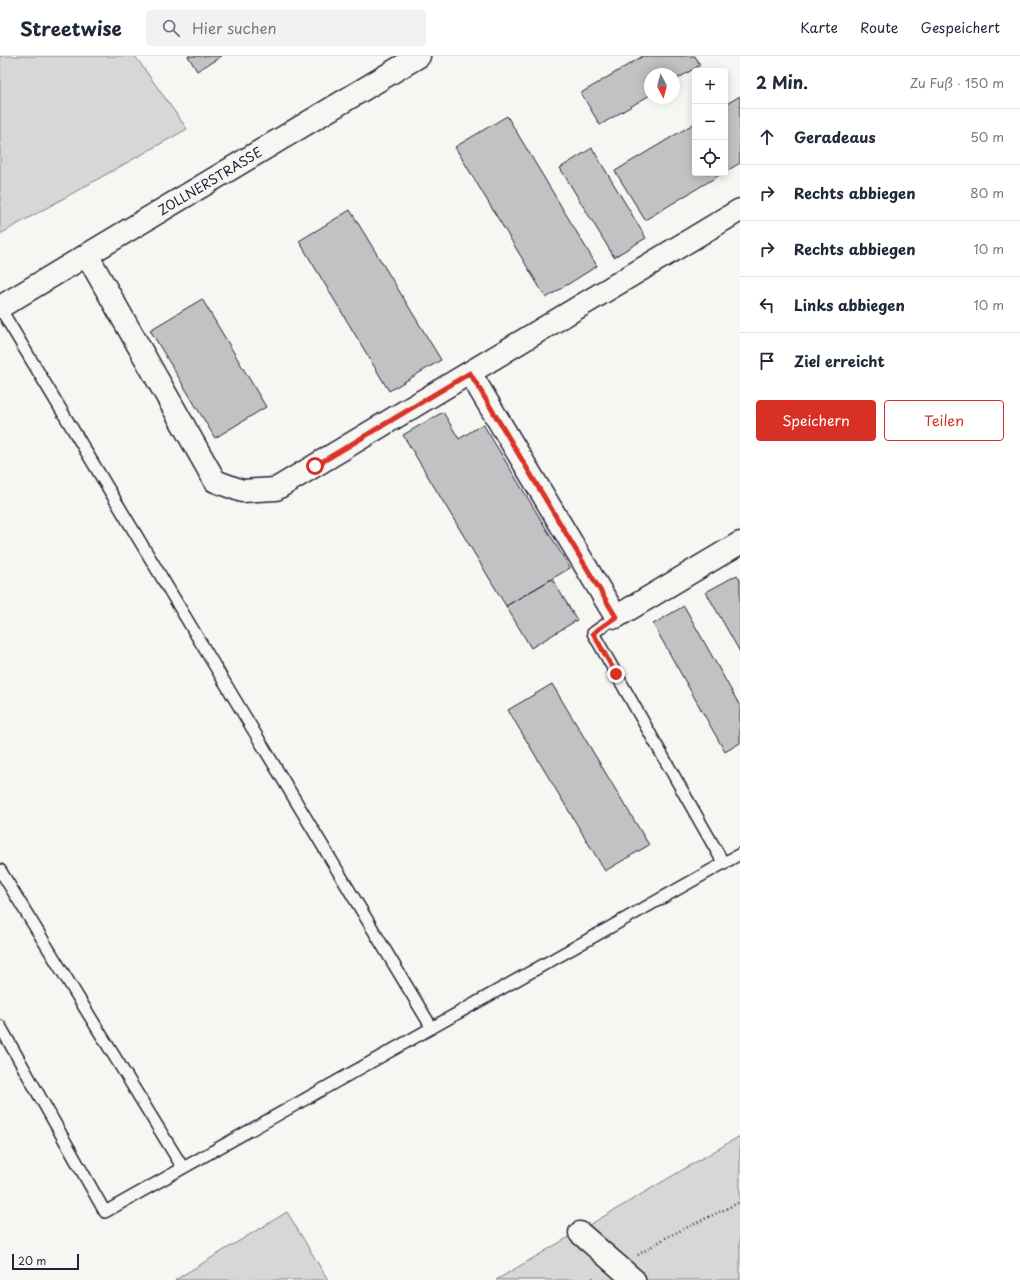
<!DOCTYPE html>
<html lang="de">
<meta charset="utf-8">
<style>
:root{--surface:#fff;--page:#f2f2f3;--text:#1f2937;--muted:#747a83;--line:#e0e1e3;--accent:#d93025}
body{margin:0;font-family:"Playpen Sans",sans-serif;background:var(--page);color:var(--text)}
.controls{position:absolute;right:12px;top:12px;display:grid;overflow:hidden;border-radius:4px;box-shadow:0 2px 10px #0003}
.controls button{width:36px;height:36px;display:grid;place-items:center;padding:0;border:0;border-bottom:1px solid var(--line);background:var(--surface);color:var(--text);font:20px sans-serif}
.compass{position:absolute;left:644px;top:12px;width:36px;height:36px;border-radius:50%;background:var(--surface);box-shadow:0 2px 10px #0003;rotate:173deg}
.scale{position:absolute;left:12px;bottom:10px;width:67px;box-sizing:border-box;padding-left:4px;border:2px solid #22223b;border-top:0;font-size:11px;line-height:14px;white-space:nowrap;color:#22223b;-webkit-text-stroke:3px #f6f6f2;paint-order:stroke}
.stop{position:absolute;width:12px;height:12px;margin:-9px;border:3px solid #d93025;border-radius:50%;background:#fff}
.stop.end{background:#d93025;border-color:#fff;box-shadow:0 1px 4px #0008}
.list{margin:0;padding:0;list-style:none}
h2{display:flex;justify-content:space-between;align-items:center;height:52px;margin:0;padding:0 16px;font-size:17px}
h2 small{font-size:13px;font-weight:400;color:var(--muted)}
.list li{display:grid;grid-template-columns:26px 1fr auto;gap:12px;align-items:center;box-sizing:border-box;height:56px;padding:0 16px;border-top:1px solid var(--line)}
.list b{display:block;font-size:15px;white-space:nowrap}
.list em{font-size:13px;font-style:normal;color:var(--muted)}
.actions{display:flex;gap:8px;padding:12px 16px}
.actions a{flex:1;padding:9px 0;border:1px solid var(--accent);border-radius:4px;text-align:center;font-size:14px;color:var(--accent)}
.actions .main{background:var(--accent);color:#fff}
.icon{flex:none;width:22px;height:22px;fill:none;stroke:currentColor;stroke-width:2;stroke-linecap:round;stroke-linejoin:round}
.map{position:relative;flex:none;width:740px;height:1224px;overflow:hidden}
header{display:flex;align-items:center;gap:24px;box-sizing:border-box;height:56px;padding:0 20px;background:var(--surface);border-bottom:1px solid var(--line)}
header strong{font-size:19px}
nav{display:flex;gap:22px;margin-inline-start:auto;font-size:14px}
.search{width:280px;height:36px;background:var(--page);display:flex;align-items:center;gap:10px;box-sizing:border-box;padding:0 14px;border-radius:4px;color:var(--muted);font-size:15px}
main{display:flex}
aside{flex:1;background:var(--surface)}
.map>svg:first-child{display:block}
.green{fill:#d7d7d7;stroke:#7c7c89}
.building{fill:#c2c2c4;stroke:#22223b}
.lines{fill:none;stroke-linecap:round;stroke-linejoin:round}
.service-casing{stroke:#22223b;stroke-width:14}
.minor-casing{stroke:#22223b;stroke-width:25}
.path{stroke:#22223b;stroke-width:2.5;stroke-dasharray:1 3;stroke-linecap:butt}
.service{stroke:#f6f6f2;stroke-width:11}
.minor{stroke:#f6f6f2;stroke-width:22}
.route{stroke:#d93025;stroke-width:5}
.labels{text-anchor:middle;stroke-width:4;stroke-linejoin:round;paint-order:stroke}
.street-label{font-size:13px;fill:#22223b;stroke:#f6f6f2}
</style>
<header>
<strong>Streetwise</strong>
<div class="search"><svg class="icon" aria-label="search" viewBox="0 0 24 24"><circle cx="10" cy="10" r="6"/><path d="M15 15l6 6"/></svg>Hier suchen</div>
<nav><a>Karte</a><a>Route</a><a>Gespeichert</a></nav>
</header>
<main>
<div class="map">
<svg width="740" height="1224" viewBox="0 0 740 1224">
<rect width="100%" height="100%" fill="#f6f6f2"/>
<filter id="ink" filterUnits="userSpaceOnUse"><feTurbulence type="fractalNoise" baseFrequency=".025" numOctaves="2"/><feDisplacementMap in="SourceGraphic" scale="8" xChannelSelector="R" yChannelSelector="G"/><feConvolveMatrix kernelMatrix="1 2 1 2 8 2 1 2 1" color-interpolation-filters="sRGB"/></filter>
<g filter="url(#ink)">
<path class="green" d="M0,0H135L187,73L0,178Z
M740,1080V1224H496Z
M287,1156L328,1224H175Z"/>
<path class="building" d="M188,0H222L197,15Z
M643,0H695L700,9L674,25V18H650V39L600,69L581,37Z
M740,40V107L725,116V49Z
M507,60L597,210L546,242L455,91Z
M695,67V117H723L645,164L615,115Z
M592,92L646,182L614,201L560,112Z
M350,154L441,304L389,335L299,185Z
M202,243L266,351L215,382L150,274Z
M443,356L459,383L483,368L570,512L506,550L403,379Z
M737,519L740,524V596L706,536Z
M552,523L577,564L531,592L506,550Z
M684,550L740,650V687L725,696L653,568Z
M552,628L649,789L605,815L508,654Z"/>
<g class="lines">
<g class="service-casing">
<path id="service" d="M0,252L432,972
M616,561L593,577L724,808
M0,814L183,1112
M0,970L105,1156L740,798"/>
</g>
<g class="minor-casing">
<path id="minor" d="M87,199L215,425L242,435L276,433L740,154
M0,251L419,0
M470,317L616,561L740,487
M580,1177L634,1224"/>
</g>
<path class="path" d="M638,1199L667,1181L740,1146
M589,1224L596,1221"/>
<use href="#service" class="service"/>
<use href="#minor" class="minor"/>
</g>
</g>
<g class="lines" filter="url(#ink)">
<path class="route" d="M315,410L470,317L616,561L593,577L616,618"/>
</g>
<g class="labels">
<g class="street-label">
<text transform="translate(210 125) rotate(-31)" y="5">ZOLLNERSTRASSE</text>
</g>
</g>
</svg>
<div class="controls">
<button>+</button>
<button>−</button>
<button><svg class="icon" aria-label="locate" viewBox="0 0 24 24"><circle cx="12" cy="12" r="6"/><path d="M12 2v4M12 18v4M2 12h4M18 12h4"/></svg></button>
</div>
<svg class="compass" viewBox="-18 -18 36 36"><path d="M0-13l5 13h-10z" fill="#e53935"/><path d="M0 13l5-13h-10z" fill="#747a83"/></svg>
<div class="scale">20 m</div>
<div class="stop" style="left:315px;top:410px"></div>
<div class="stop end" style="left:616px;top:618px"></div>
</div>
<aside>
<h2>2 Min.<small>Zu Fuß · 150 m</small></h2>
<ul class="list">
<li><svg class="icon" aria-label="ahead" viewBox="0 0 24 24"><path d="M12 20V5M6 11l6-6 6 6"/></svg><div><b>Geradeaus</b></div><em>50 m</em></li>
<li><svg class="icon" aria-label="right" viewBox="0 0 24 24"><path d="M7 20v-9h11M14 6l5 5-5 5"/></svg><div><b>Rechts abbiegen</b></div><em>80 m</em></li>
<li><svg class="icon" aria-label="right" viewBox="0 0 24 24"><path d="M7 20v-9h11M14 6l5 5-5 5"/></svg><div><b>Rechts abbiegen</b></div><em>10 m</em></li>
<li><svg class="icon" aria-label="left" viewBox="0 0 24 24"><path d="M17 20v-9H6M10 6l-5 5 5 5"/></svg><div><b>Links abbiegen</b></div><em>10 m</em></li>
<li><svg class="icon" aria-label="arrive" viewBox="0 0 24 24"><path d="M6 21V4h12l-3 4 3 4H6"/></svg><div><b>Ziel erreicht</b></div></li>
</ul>
<div class="actions"><a class="main">Speichern</a><a>Teilen</a></div>
</aside>
</main>
